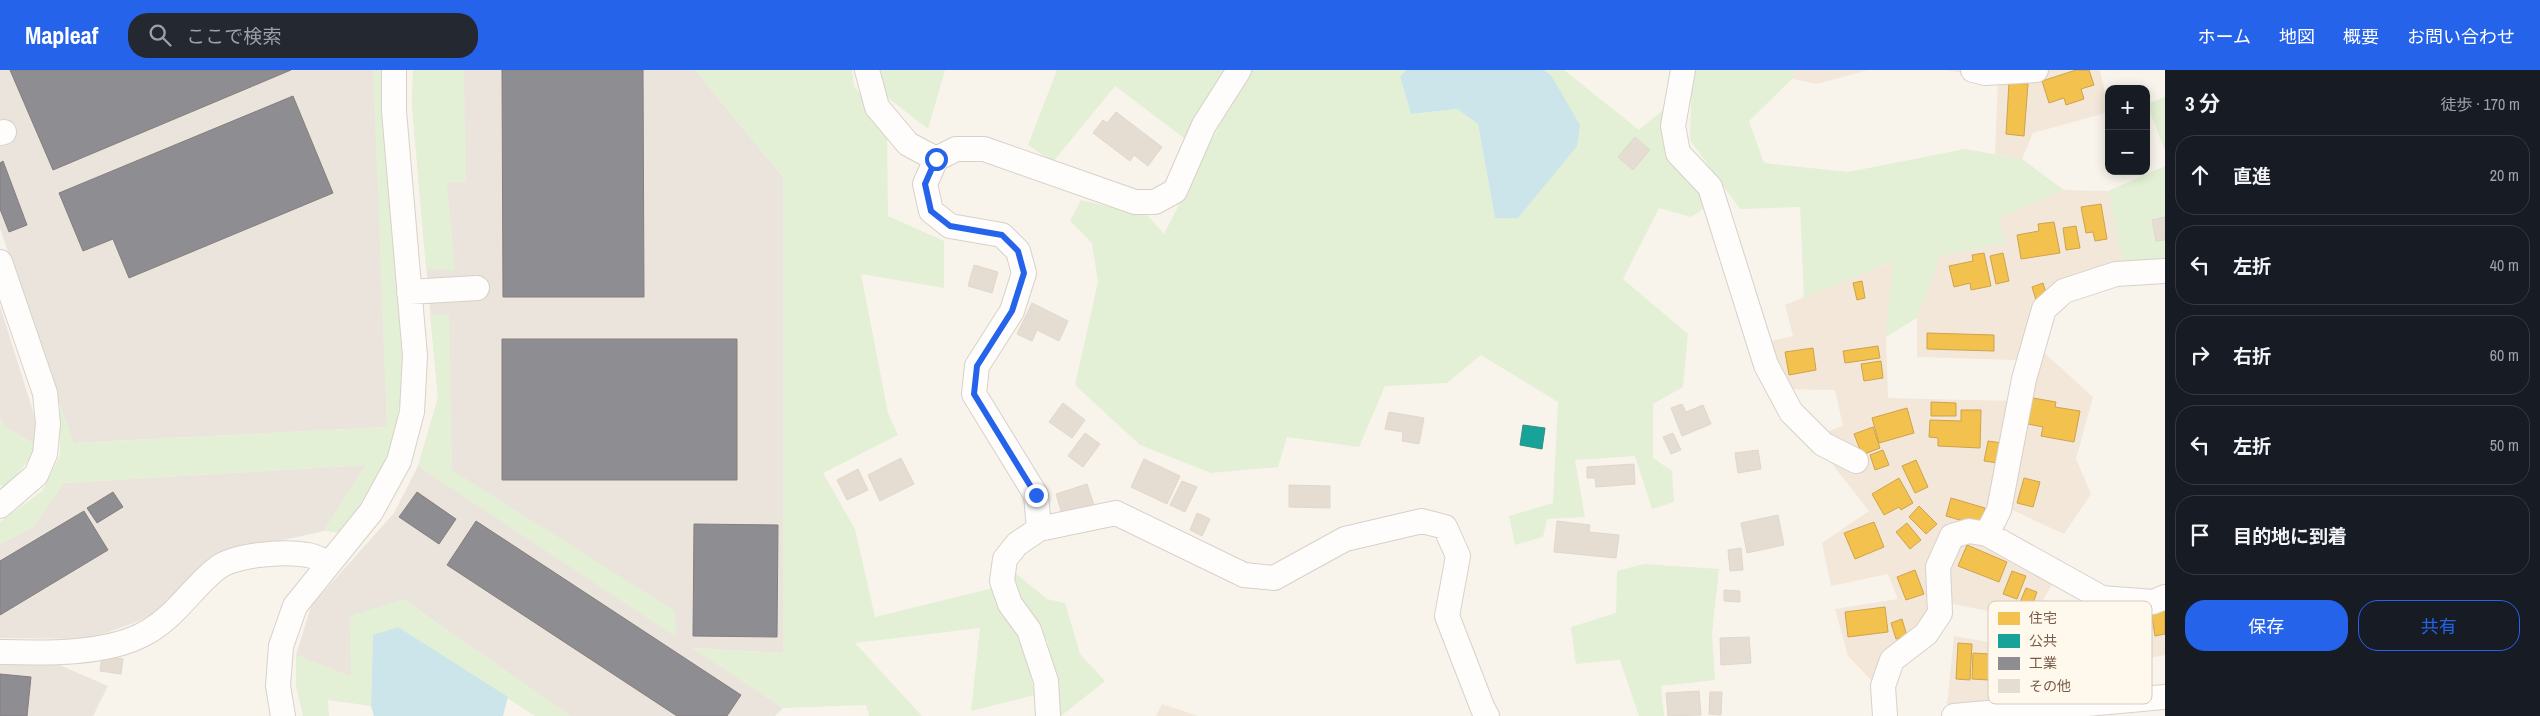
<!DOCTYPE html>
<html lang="ja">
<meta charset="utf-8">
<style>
:root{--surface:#171b24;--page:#242831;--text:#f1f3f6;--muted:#9ea1a6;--line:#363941;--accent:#2563eb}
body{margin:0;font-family:"Archivo Narrow","Noto Sans JP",sans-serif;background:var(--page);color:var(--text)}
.controls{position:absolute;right:15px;top:15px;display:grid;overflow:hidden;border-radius:10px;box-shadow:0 2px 12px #0003}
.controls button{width:45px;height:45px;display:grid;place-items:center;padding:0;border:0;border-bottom:1px solid var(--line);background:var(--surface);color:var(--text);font:25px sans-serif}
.stop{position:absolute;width:15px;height:15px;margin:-11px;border:4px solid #2563eb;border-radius:50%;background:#fff}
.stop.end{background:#2563eb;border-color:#fff;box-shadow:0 1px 5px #0008}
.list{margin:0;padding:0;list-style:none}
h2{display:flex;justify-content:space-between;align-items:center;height:65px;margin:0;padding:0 20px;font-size:21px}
h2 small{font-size:16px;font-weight:400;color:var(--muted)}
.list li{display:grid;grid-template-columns:32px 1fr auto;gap:15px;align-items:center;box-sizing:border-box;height:80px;margin:0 10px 10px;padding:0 10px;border:1px solid var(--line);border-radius:20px}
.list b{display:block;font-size:19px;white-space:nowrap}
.list em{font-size:16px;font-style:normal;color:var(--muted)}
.actions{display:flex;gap:10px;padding:15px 20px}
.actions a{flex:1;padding:11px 0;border:1px solid var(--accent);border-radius:20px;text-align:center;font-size:18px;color:var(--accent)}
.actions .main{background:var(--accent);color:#fff}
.icon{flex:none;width:28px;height:28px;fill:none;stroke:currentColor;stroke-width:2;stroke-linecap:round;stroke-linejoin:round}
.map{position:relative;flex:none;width:2165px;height:646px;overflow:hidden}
header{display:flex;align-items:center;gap:30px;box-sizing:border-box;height:70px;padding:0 25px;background:var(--accent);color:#fff}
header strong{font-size:24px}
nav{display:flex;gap:28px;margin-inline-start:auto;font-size:18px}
.search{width:350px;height:45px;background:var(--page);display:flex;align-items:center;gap:12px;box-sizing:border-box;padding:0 18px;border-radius:20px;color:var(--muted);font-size:19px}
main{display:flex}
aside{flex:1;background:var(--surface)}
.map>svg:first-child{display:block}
.residential{fill:#f2e7d8}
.industrial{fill:#ebe4dc}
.green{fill:#e3f0d5}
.water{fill:#cbe5ea}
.homes{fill:#f2c14e;stroke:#cea34c}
.public{fill:#17a398;stroke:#348e80}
.industry{fill:#8d8d92;stroke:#877e7c}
.building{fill:#e5dcd2;stroke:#e1d7cc}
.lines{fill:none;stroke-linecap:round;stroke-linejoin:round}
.minor-casing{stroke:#d7d1c9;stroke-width:26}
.minor{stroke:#fefdfc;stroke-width:24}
.route{stroke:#2563eb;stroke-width:6}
.key{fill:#fff9ed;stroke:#d7cabc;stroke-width:1}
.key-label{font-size:14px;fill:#795c48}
</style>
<header>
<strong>Mapleaf</strong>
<div class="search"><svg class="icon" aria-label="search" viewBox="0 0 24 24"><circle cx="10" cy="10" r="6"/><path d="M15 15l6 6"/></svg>ここで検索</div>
<nav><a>ホーム</a><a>地図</a><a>概要</a><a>お問い合わせ</a></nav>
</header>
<main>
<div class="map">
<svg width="2165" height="646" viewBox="0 0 2165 646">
<rect width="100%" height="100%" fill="#f8f4eb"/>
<path class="residential" d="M1795,0H1868L1817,14L1792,9Z
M1946,0H2100L2109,42L2033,63L2022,89L1995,84L1998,9Z
M2064,120L2108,121L2123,194L2050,246L2040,279L2093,327L2076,389L2091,424L2064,464L2008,438L1997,462L2056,494L2051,516L2032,550L1948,533L1874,613L1848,586L1835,539L1898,529L1888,504L1831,516L1822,473L1869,441L1811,367L1843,356L1835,320L1774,319L1755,275L1793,266L1785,235L1894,191L1886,267L1888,328L2010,331L2017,290L1917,287V248L1939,186L2006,173L1998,148Z
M2165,518V585L2150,588L2148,539Z
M2028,561L2087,579L2095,561L2128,569V616L1947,635L1954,566L2023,578Z
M1162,634L1198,646H1156Z"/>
<path class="industrial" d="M0,0H380L377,77L387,357L73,373L0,158Z
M413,0H695L783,107V583L693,578L783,638L775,646H570L403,529L351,607L296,585L311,536L394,443L418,396L438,328L412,35Z
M0,236L33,341L39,377L4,356L0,348Z
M366,395L324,461L216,485L152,546L90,569L0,568V474L33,457L64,413Z
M0,589L55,593L108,616L93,646H0Z"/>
<path class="green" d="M373,0H384L383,41L404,308L392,380L343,463L324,461L366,395L64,413L33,457L0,474V452L42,421L60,385V334L74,373L387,357Z
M413,0H464L466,112L447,113L455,200L426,199L412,35Z
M695,0H852L854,16L887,55L888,146L944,171V218L861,204L888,343L898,365L823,403L855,459L875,547L993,518L1022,565L1035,625L971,641L980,558L855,573L922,646H869L866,635L783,638L692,578L783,583V107Z
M877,0H945L928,59L883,24Z
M1057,0H1225L1184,68L1115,16L1053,92L1028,75Z
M1230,0H1406L1400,8L1411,44L1457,39L1478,54L1495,148L1551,5L1544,0H1564L1639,60L1669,35L1709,135L1691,147L1659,138L1623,209L1688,264L1683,317L1653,334V388L1672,401L1674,432L1652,439L1635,386L1575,390L1585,447L1547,449L1543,467L1515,475L1509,446L1553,433L1558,332L1481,285L1447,313L1385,316L1359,377L1287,367L1278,397L1211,403L1140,375L1075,315L1098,212L1092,173L1070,151L1081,130L1148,146L1164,164L1242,11Z
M1692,0H1795L1792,9L1749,51L1764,93L1848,102L1965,79L2022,89L2064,120L1999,148L2006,173L1940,186L1917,248L1886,267L1893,191L1804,228L1800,137L1740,139L1690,70Z
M2165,27V81L2147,34Z
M2165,96V192L2123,194L2108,121Z
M430,244L449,245L452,400L675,541L676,567L418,396L438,328Z
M0,348L4,356L39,377L6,418L0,415Z
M1644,494L1719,499L1712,563L1715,610L1661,616L1664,646H1639L1620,590L1576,594L1571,557L1616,543L1617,501Z
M1013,501L1047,529L1065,533L1080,584L1105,611L1061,646H1058L1048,572L1020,528Z
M403,529L570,646H535L398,557L373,565L371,636L328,630L329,646H303L296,617V585L351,606L350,546Z"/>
<path class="water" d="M1406,0H1544L1551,5L1580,55L1577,76L1518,148H1495L1478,54L1457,39L1411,44L1400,7Z
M398,557L508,627L503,646H374L371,636L373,565Z"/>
<path class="homes" d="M2076,0H2089L2094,15L2081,19L2084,29L2066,35L2064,28L2049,33L2042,11Z
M2009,12L2028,14L2024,66L2006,64Z
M2101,134L2107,169L2095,171L2093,162L2086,163L2081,137Z
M2054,152L2060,183L2021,189L2017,165L2039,161L2038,154Z
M2076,156L2080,178L2066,180L2063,158Z
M1984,183L1991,216L1971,220L1970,213L1954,217L1949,196L1973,191L1972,185Z
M2003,183L2009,211L1996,214L1990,186Z
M1862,211L1865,228L1857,230L1853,213Z
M2043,213L2047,226L2036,230L2032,217Z
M1927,263L1994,265V281L1927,279Z
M1878,276L1880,288L1845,293L1843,281Z
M1813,278L1816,300L1789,305L1785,282Z
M1881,291L1883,308L1864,311L1861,294Z
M2033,328L2056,332L2055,337L2080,341L2074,372L2041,366L2043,357L2028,354Z
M1931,332L1956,333V346H1931Z
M1907,338L1914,363L1879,373L1872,348Z
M1961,340H1981L1980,378L1938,376V368L1929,367L1930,350L1961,351Z
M1873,357L1880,378L1862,385L1854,364Z
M1988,371L2002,373L1998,393L1984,391Z
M1883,380L1889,395L1875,400L1870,385Z
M1916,390L1928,417L1915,423L1902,396Z
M1899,408L1913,433L1901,440L1899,437L1884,445L1872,424Z
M2024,408L2040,412L2033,437L2017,433Z
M1951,428L1985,438L1980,456L1946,446Z
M1919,436L1937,454L1926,464L1909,447Z
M1874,452L1884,477L1855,489L1844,463Z
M1907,453L1921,470L1910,479L1896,462Z
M1967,475L2007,492L1999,512L1958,496Z
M1915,500L1924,524L1906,530L1897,507Z
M2012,501L2026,506L2017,529L2003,524Z
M2026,518L2037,522L2032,536L2020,532Z
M1885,537L1888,562L1848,567L1845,542Z
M2165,539V564L2155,566L2151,541Z
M1902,549L1907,566L1896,569L1891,553Z
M1958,573L1972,574L1970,610L1956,609Z
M1973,583L2008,585L2006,611L1972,609Z"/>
<path class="public" d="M1523,355L1545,358L1542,379L1520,375Z"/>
<path class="industry" d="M10,0H291L53,100Z
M502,0H643L644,227H503Z
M293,26L333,123L129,208L113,169L83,181L59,123Z
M3,91L27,155L9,162L0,139V93Z
M502,269H737V410H502Z
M113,422L123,437L97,453L87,438Z
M417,422L456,449L439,474L399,447Z
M84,441L108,480L0,545V491Z
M476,451L741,625L727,646H677L447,495Z
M694,454L778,455L777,567L693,566Z
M0,604L31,607L27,646H0Z"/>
<path class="building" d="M1116,42L1162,77L1148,96L1134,85L1130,91L1093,63L1103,50L1107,53Z
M1635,67L1650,80L1633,100L1618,87Z
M2165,147V170L2156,171L2152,150Z
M974,195L998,202L992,223L968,216Z
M1032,233L1068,251L1059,271L1037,260L1032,271L1017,264Z
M1063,333L1085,350L1072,368L1049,352Z
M1682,334L1686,342L1703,335L1711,354L1682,366L1671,338Z
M1389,342L1424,348L1419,374L1402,371L1403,362L1385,359Z
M1085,363L1100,374L1083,397L1068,386Z
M1673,363L1681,380L1671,384L1663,367Z
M1758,380L1761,399L1738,403L1735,383Z
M901,388L914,414L880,431L868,405Z
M1144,389L1180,406L1167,434L1131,417Z
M1634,394L1635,414L1596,417L1595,408H1587V397Z
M858,399L868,420L847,430L837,410Z
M1182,411L1197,417L1185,442L1170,435Z
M1087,414L1095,438L1063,447L1056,424Z
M1289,415L1330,416V438L1289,437Z
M1197,443L1210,449L1202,466L1190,460Z
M1778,445L1784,475L1747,483L1741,453Z
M1557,451L1590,455L1589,462L1619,465L1616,488L1554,482Z
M1741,478L1743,500L1730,501L1728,480Z
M1724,520L1740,521V532L1724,531Z
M1749,567L1751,593L1721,595L1720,568Z
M102,586L123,589L121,604L100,601Z
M1699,621L1701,645L1668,646L1666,623Z
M1710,622H1722L1721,645L1709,644Z"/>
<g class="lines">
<g class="minor-casing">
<path id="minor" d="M867,0L877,37L908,74L936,89
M1683,0L1673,56L1678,83L1710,117L1766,295L1791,342L1823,374L1856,391
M1973,0L1985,3L2036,0
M0,63L4,62
M0,192L45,323L48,354L45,384L36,405L0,436
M409,222L477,218
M1039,459L1036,425L974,324L977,296L1012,241L1024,203L1018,181L1002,165L950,156L931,141L925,114L936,89L956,79H984L1135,132H1155L1175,121L1204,55L1239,0
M1987,464L1999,440L2024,309L2044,239L2064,221L2116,204L2165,201
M0,582C44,583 102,585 142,565C173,550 190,520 216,499C235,484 284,481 308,485C315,486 323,491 329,493
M283,646L278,616L281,576L295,536L371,442L399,391L412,342L415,286L394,41V0
M1048,646L1046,611L1029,560L1010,534L1002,511L1005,489L1017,474L1039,459L1116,443L1244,505L1274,508L1345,469L1422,451L1445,457L1458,486L1447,546L1483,639L1487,646
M1885,646L1883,616L1892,590L1926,564L1940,543L1938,497L1952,466L1969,461L1987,464L2102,528L2153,532L2165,527
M1954,646L2165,627"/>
</g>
<use href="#minor" class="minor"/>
</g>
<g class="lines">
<path class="route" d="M936,89L925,114L931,141L950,156L1002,165L1018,181L1024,203L1012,241L977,296L974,324L1036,425"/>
</g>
<rect x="1988" y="531" width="164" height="103" rx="8" class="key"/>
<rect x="1998" y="542" width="22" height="13" fill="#f2c14e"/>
<rect x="1998" y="564" width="22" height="14" fill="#17a398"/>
<rect x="1998" y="587" width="22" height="13" fill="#8d8d92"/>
<rect x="1998" y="609" width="22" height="14" fill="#e5dcd2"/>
<g class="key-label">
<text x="2029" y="553">住宅</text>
<text x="2029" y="576">公共</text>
<text x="2029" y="598">工業</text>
<text x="2029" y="621">その他</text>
</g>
</svg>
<div class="controls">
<button>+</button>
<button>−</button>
</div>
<div class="stop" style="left:936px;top:89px"></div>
<div class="stop end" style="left:1036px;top:425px"></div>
</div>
<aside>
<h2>3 分<small>徒歩 · 170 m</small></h2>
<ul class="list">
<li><svg class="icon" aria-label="ahead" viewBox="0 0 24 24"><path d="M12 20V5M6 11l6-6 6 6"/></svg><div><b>直進</b></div><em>20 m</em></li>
<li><svg class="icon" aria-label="left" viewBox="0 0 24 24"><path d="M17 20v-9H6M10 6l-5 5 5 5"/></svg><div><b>左折</b></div><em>40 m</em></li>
<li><svg class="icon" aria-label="right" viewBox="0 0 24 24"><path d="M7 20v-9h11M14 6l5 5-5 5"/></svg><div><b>右折</b></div><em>60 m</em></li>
<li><svg class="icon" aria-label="left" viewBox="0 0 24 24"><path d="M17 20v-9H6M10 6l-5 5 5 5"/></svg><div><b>左折</b></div><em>50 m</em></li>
<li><svg class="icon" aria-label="arrive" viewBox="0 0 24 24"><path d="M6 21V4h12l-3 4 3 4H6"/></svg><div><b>目的地に到着</b></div></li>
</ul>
<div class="actions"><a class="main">保存</a><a>共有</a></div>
</aside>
</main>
